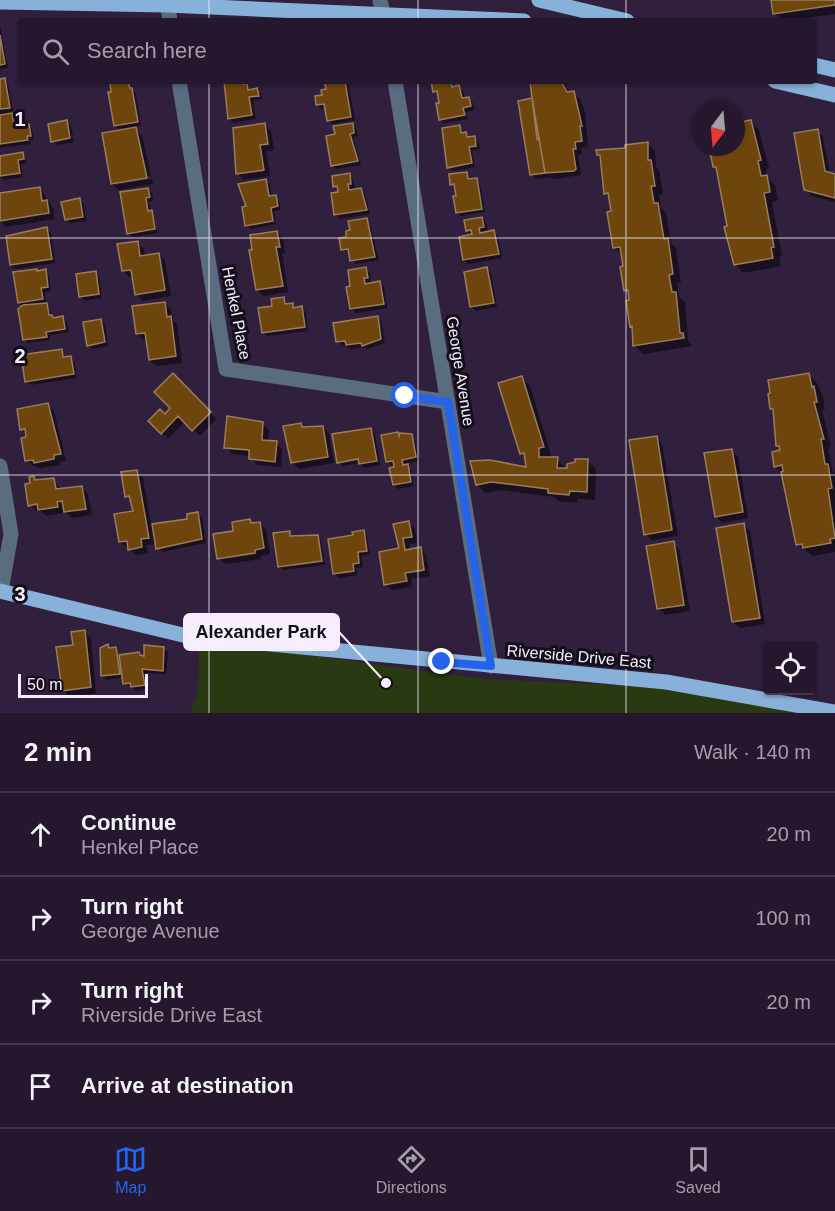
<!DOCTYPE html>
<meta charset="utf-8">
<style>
:root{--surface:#24172e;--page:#30243a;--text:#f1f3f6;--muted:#a39faa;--line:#41364a;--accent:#2563eb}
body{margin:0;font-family:Arial,sans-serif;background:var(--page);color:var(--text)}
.controls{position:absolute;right:18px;bottom:18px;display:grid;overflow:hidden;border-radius:6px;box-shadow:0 2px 4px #0004}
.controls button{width:54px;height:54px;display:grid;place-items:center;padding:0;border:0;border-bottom:2px solid var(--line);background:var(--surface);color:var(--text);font:30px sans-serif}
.compass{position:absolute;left:691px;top:102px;width:54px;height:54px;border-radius:50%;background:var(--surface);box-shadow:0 2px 4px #0004;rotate:196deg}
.scale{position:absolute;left:18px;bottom:15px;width:130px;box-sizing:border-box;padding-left:6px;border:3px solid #f6eefe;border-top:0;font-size:16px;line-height:21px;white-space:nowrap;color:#f6eefe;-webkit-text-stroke:4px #140d1a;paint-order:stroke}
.stop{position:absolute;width:18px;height:18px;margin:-14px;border:4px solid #2563eb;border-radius:50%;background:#fff}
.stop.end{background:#2563eb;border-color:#fff;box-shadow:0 2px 6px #0008}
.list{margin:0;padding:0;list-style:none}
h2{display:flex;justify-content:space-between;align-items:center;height:78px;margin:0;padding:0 24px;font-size:26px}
h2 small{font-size:20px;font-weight:400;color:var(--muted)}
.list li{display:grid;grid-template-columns:39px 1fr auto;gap:18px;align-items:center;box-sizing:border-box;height:84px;padding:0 24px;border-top:2px solid var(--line)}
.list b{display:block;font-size:22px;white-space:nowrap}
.list p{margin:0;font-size:20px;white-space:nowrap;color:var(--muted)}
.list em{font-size:20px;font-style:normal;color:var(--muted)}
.icon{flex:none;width:33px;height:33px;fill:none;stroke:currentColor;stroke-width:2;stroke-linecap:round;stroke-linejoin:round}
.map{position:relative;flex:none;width:835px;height:713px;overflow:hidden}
.search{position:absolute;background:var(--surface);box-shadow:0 2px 4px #0004;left:18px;right:18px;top:18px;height:66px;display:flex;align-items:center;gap:15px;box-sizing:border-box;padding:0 21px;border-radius:6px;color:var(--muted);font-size:22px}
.sheet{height:414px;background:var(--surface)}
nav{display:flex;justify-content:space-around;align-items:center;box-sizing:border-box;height:84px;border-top:2px solid var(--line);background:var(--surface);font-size:16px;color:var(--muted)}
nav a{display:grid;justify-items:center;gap:3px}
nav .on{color:var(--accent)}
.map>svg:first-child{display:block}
.green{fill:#293a13}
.shadow{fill:#0007}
.building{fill:#6e450d;stroke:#9b7d5d;stroke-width:1.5}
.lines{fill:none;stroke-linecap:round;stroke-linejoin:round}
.minor{stroke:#596c80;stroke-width:15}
.major{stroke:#88b1da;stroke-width:15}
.route{stroke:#2563eb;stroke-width:8}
.grid{fill:none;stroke:#f6eefe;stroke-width:1.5;stroke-opacity:0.55}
.labels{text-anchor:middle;stroke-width:6;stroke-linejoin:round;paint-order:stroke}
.street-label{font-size:16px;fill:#f6eefe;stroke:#140d1a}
.grid-label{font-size:20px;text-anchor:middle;font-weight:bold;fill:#f6eefe;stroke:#140d1a;stroke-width:6;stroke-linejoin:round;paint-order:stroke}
.leader{fill:none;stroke:#f6eefe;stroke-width:2}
.callout-dot{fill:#f6eefe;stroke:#140d1a;stroke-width:2}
.callout{fill:#f6eefe;stroke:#f6eefe;stroke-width:2}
.callout-label{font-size:18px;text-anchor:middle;font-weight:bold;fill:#111}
</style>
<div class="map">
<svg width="835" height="713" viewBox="0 0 835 713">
<rect width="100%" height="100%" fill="#301f3d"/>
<path class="green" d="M199,646L300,654L483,679L663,687L798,713H190L198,693Z"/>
<path class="shadow" d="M773,0H835V14L783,21L775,13Z
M0,26L8,68L0,69Z
M0,80H4L8,84L13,111L9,112L15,119L17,127L28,125L32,129L34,140H30L31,144L0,148Z
M225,81H245L251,91L257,90L261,94L262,99L253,101L256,119L233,123L229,119Z
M328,81L348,82L355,120L333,124L328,120L326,108L322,109L318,105L327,90Z
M451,81L454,88L459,87L463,91L465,99H469L473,103L474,110L466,112L468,119L444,123L440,119L441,104L433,83Z
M531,81H565L567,89L580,99L585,112L588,147L581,148L582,155H578L581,175L553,179L551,177L536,179L532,174L534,102Z
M128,82L136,94L141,126L134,127L142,136L151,176L115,182V185L152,179L153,184L119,190L112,184L121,131L115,126Z
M67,122L71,126L74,142L57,145L53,141Z
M751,122L759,130L769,168L766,169L768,178L775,185L778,200L772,202L782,256L779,257L781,266L743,273L735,264L711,147H736V124Z
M264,124L271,131L274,150L266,151L270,176L244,180L238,173Z
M352,124L356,128L358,136L353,137L361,165L336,169L332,165L337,136Z
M459,126L464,134L478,141L480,149L472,151L475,167L452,171L448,167Z
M817,131L823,137L830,174L835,175V202L812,196L806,190Z
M647,143L655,151L656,167L659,170L663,194L659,195L661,208L666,213L671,243L676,248L681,282L677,283L679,297L685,302L688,340L692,346L643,354L634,345L630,295L625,290L623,256L614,247L611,199L605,193L602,158L598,154Z
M22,154L27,163L21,164L23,177L4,180L0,176V157Z
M466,173L471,180H476L480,184L485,212L461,216L457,212V189L452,184Z
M349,175L353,179L355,190H360L365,194L370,214L340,219L336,215L332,194L339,193L335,186Z
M266,180L270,185L272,197L279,201L281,210L274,211L276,224L251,229L247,225V207Z
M40,188L53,208L55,219L6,227L0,221V199Z
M148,189L152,193L153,201L149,202L158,233L133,237L128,233Z
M80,200L84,204L86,221L70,223L66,219Z
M482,218L486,222L488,233L494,232L498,236L502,258L469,264L464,260L473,236L467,230Z
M366,220L370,224L379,260L356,264L350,253L343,249L348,238Z
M46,229L51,233L55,263L15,269L11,264Z
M277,232L283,239L285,253H282L288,292L264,296L257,290L254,251Z
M137,242L144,249L145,256L159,254L165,261L171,296L143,301L137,295L134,276L129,277L123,270Z
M366,269L370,273L371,284L380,283L384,287L387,308L356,313L352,309V287Z
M487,269L491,273L497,307L476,311L472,307Z
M45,271L49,275L51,291L45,292L46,304L55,319L63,318L67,322L69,332L50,335V340L28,343L24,339L23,307L19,302Z
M95,273L99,277L102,298L85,301L81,296Z
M284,298L288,305L302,308L306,312L308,331L267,336L263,332L274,307Z
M165,303L171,310L173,320L177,324L182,363L157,366L150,360L148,340H143L137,334Z
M377,317L381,321L385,343L367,349L365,347L351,349L337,342Z
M101,320L105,324L108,346L92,349L88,345Z
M61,350L66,358L70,357L74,361L77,378L31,385L27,381Z
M173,375L216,419L200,436L185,422L168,439L150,421L165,416L172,408Z
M809,375L817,383L823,397L825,410H822L831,447H828L832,470L835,473V552L813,556L797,544L782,473L775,466L781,451L778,446L775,412L772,409Z
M521,377L530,386L551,455L543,458L557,459L568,470L587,461L596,469L595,500L578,499L577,503L558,501L554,497L501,490L486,493L477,485L527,469L526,458L521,453Z
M48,405L54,411L66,461L59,462L60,465L41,468L33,466L27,460L28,439L22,429Z
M263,424L269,430L268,442L276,443L282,449L281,467L257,465L250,456L232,454L226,448Z
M301,424L304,428L323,427L329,434L334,463L299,469L292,462Z
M371,430L375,434L380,465L364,468L360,463L343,466L338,462Z
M398,434L401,436L411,435L415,440L419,461L405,464L411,470L414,486L398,489L394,485L395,465H391L387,461Z
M656,437L662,444L678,536L652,540L646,534Z
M732,450L738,457L748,518L722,523L716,516Z
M136,472L143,478L151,526L189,520L198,513L202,518L206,543L162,552L157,544L146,545L148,553L136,555L120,542L135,512L132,503L126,496Z
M34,477L38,481L53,479L61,490L82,487L88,494L92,515L72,518L63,509V513L46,516L41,511H36L30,505Z
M249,520L253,524L260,523L266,530L270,554L261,556V559L225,564L218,558L235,532Z
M409,523L415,529L417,543L409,544L410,550L420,549L426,555L430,576L411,579L412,587L392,590L386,584L401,550L395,525Z
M743,525L750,531L765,624L740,628L733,622Z
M363,532L367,536L370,554L361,556L363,567L356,568L357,575L339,578L334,573L354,536Z
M289,533L293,537L317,536L321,540L325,565L283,570L279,566Z
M673,543L679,549L690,611L665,615L658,608Z
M84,631L91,638L96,693L70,697L64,691L74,646Z
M108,645L115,648L120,657L139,653L143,657L164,648L168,652L166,674L146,673L148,689L136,691L125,683L124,677L106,680L102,676L104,646Z"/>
<path class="building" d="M771,0H835V5L773,14Z
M0,35L5,64L0,65Z
M5,78L10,108L0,109V79Z
M128,81L130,88H132L138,122L114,126L108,92H111L110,83Z
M224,81H243V84L247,83L248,90L257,88L259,96L249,97L252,115L228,119Z
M324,81H345L351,117L327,121L324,104L316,105L315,96L322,95L321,90L326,89Z
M450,81L452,87L459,85L462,98L469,97L471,106L463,108L465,115L439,120L436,103H439L437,91L433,92L431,82Z
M530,81H561L567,92L574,91L582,126H580L582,141L575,142L576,149H573L576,169L574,171L545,173L539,138L537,139Z
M532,98L545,173L530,175L518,101Z
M12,113L14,126L29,124L31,136H27L28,140L0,144V115Z
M67,120L70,138L51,142L48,124Z
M751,120L761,160L758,161L761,176L767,175L770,192L764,193L774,247L771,248L773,258L734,265L724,227L727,226L716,167H713L709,147H736V123Z
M265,123L268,144L260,145L264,170L236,174L233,128Z
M353,123L354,133L350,134L358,161L331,166L326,136L335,134L333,126Z
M460,125L461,133L466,132L467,137L475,136L476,146L469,147L472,163L447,168L442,128Z
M136,127L147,178L111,184L102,133Z
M818,129L825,171L835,174V198L804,190L794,133Z
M648,142V160H651L655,186H651L654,203H658L664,239L668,238L673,274L669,275L672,292H676L680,333H683L684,338L633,346L632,326L630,327L626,301L629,300L628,290L624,291L620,267L623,266L620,247L613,248L607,212L611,211L608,193L604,194L600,155H597L596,150L625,148V145Z
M23,152L24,159L18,160L20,173L0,176V156Z
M467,172L468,179L477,178L482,209L456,213L453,196H456L454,184L450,185L449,174Z
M350,173L351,184H348L349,190L361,188L367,210L334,215L331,193L338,192L337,186L333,187L332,176Z
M266,179L269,196L276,195L278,206L271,208L273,221L245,226L242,207L246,206L238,184Z
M40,187L42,201L47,200L49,213L0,221V193Z
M148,188L150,197L146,198L148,211L152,210L155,229L127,234L120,192Z
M80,198L83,217L65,220L61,202Z
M482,217L484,227L479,228L480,233L494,230L499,254L463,260L459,237L472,234L471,230L466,231L464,220Z
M367,218L375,257L350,261L348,249L341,250L339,238L346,237V231L350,230L348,221Z
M47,227L52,259L10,265L6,236Z
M277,231L280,247H276L283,286L256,290L249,250H252L250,235Z
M138,241L140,256L159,253L165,290L135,295L131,270L122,271L117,244Z
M366,267L368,278H364L365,284L380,281L384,304L350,309L346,287L350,286L348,270Z
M487,267L494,303L470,307L464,272Z
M37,269V271L46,269L48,287L41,288L43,299L18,303L13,272Z
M96,271L99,294L79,297L76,274Z
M284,297L285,304L293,303V308L302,306L305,327L262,333L258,308L272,306L271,299Z
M165,302L167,317L171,316L176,356L149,360L145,333L136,334L132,306Z
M47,303L49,315H52L53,318L63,316L65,329L46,332L47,337L23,340L18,309L23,305Z
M378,316L381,339L362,346L361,343L346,345L345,341L336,342L333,323Z
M101,319L105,342L87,346L83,322Z
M62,349L63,357L71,356L74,374L25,382L21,355Z
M173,373L211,412L192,431L178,416L161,434L148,421L160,409L165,414L170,408L154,392Z
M809,373L812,387L814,386L817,402H814L824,439H821L825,464H828L832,488L828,489L835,538L830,539L831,543L803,548L802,544L796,545L781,472L783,471L782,465L774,467L772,452L780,450L779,446H776L773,409H770L768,394L770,393L768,380Z
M522,376L544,447L539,448V457H558L557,468H567V464L575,462V459H588L587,492L570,491L569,495L548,493V489L491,482L476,485L470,461L490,460L526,467L524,453L520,454L498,383Z
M48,403L61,454L54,455V459L34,463L33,460L25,461L21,438L26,437L25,429L20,430L17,409Z
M227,416L263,422L262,440L277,441L275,462L249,459V450L224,448Z
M301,423L302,427L323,426L328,457L291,463L283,426Z
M371,428L377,461L359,464L358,459L337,463L332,434Z
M398,432L399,436L400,433L412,434L416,457L402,460L403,465L408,464L411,482L393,485L389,468L394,467L393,461L386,462L381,435Z
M657,436L672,530L644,535L629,440Z
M732,449L743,512L715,517L704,453Z
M137,470L149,538L141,539L142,547L128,550L127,541L119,542L114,514L133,511L129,496L125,497L121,472Z
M34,476L35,480L54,478L56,489L82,486L86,509L64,512L62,501L57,502L58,507L38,510L37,504L28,506L25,484L30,483L29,477Z
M198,512L202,539L156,549L152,524L187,519V514Z
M250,519L251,523L260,522L264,548L255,550V553L217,559L213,534L233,531L232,522Z
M409,521L412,537L403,538L405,550L421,547L424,570L405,573L407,581L384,585L379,552L399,548L393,524Z
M744,523L760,618L732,622L716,528Z
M364,530L367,551L358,552L359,563L353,564L354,571L333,574L328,539L353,535L352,532Z
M290,531V536L318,535L322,561L278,567L273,533Z
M674,541L684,605L657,609L646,546Z
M85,630L91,687L62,691L56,647L73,645L71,632Z
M108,644L109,648L116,647L120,674L101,676L100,648Z
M144,645L164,647L163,671L142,669L145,685L131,687L130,683L123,684L119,655L139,652L140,655L144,656Z"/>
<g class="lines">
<path class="minor" d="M167,0L170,21
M380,0L385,21
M179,81L226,369L448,402
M395,81L491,666
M0,466L11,534L1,591"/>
<path class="major" d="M539,0L627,21
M0,2L167,5L524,21
M814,65L835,70
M775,81L835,95
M0,591L187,636L666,682L835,712"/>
</g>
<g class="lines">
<path class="route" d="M405,396L448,402L491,666L442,662"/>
</g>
<path class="grid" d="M209,0V21M418,0V21M626,0V21M209,81V713M418,81V713M626,81V713M0,238H835M0,475H835"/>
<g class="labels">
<g class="street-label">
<text transform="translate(237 313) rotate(79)" y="6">Henkel Place</text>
<text transform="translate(461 371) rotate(81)" y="6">George Avenue</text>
<text transform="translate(579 656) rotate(5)" y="6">Riverside Drive East</text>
</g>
</g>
<g class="grid-label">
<text x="20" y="126">1</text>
<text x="20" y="363">2</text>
<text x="20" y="601">3</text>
</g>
<path class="leader" d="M386 683L339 632"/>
<circle class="callout-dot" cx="386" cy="683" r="6"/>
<rect class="callout" x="184" y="614" width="155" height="36" rx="6"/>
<g class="callout-label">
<text x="261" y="638">Alexander Park</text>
</g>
</svg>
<div class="controls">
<button><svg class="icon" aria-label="locate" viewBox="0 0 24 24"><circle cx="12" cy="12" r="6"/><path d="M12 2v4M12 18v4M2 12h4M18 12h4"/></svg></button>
</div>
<svg class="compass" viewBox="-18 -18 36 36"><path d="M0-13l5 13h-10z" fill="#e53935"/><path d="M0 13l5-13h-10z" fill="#a39faa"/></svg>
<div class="scale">50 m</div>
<div class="stop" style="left:405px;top:396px"></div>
<div class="stop end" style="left:442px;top:662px"></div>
<div class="search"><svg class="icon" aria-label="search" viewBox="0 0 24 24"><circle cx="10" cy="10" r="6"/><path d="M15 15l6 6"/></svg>Search here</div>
</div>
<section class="sheet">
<h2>2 min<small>Walk · 140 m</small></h2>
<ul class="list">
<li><svg class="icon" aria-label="ahead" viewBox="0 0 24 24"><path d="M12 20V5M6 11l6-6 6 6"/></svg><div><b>Continue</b><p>Henkel Place</p></div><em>20 m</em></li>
<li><svg class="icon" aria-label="right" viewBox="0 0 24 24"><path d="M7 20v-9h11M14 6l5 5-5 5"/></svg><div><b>Turn right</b><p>George Avenue</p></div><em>100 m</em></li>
<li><svg class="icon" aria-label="right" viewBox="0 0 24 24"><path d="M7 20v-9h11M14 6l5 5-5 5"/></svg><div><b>Turn right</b><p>Riverside Drive East</p></div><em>20 m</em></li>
<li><svg class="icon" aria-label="arrive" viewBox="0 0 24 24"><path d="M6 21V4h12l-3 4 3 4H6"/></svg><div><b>Arrive at destination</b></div></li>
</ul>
</section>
<nav>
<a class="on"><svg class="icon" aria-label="map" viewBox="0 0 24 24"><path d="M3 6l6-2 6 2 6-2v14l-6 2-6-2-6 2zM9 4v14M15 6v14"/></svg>Map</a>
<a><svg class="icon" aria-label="directions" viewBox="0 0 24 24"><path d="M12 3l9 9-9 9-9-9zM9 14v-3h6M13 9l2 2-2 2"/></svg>Directions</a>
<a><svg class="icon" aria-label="saved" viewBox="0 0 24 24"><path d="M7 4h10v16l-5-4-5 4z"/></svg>Saved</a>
</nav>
